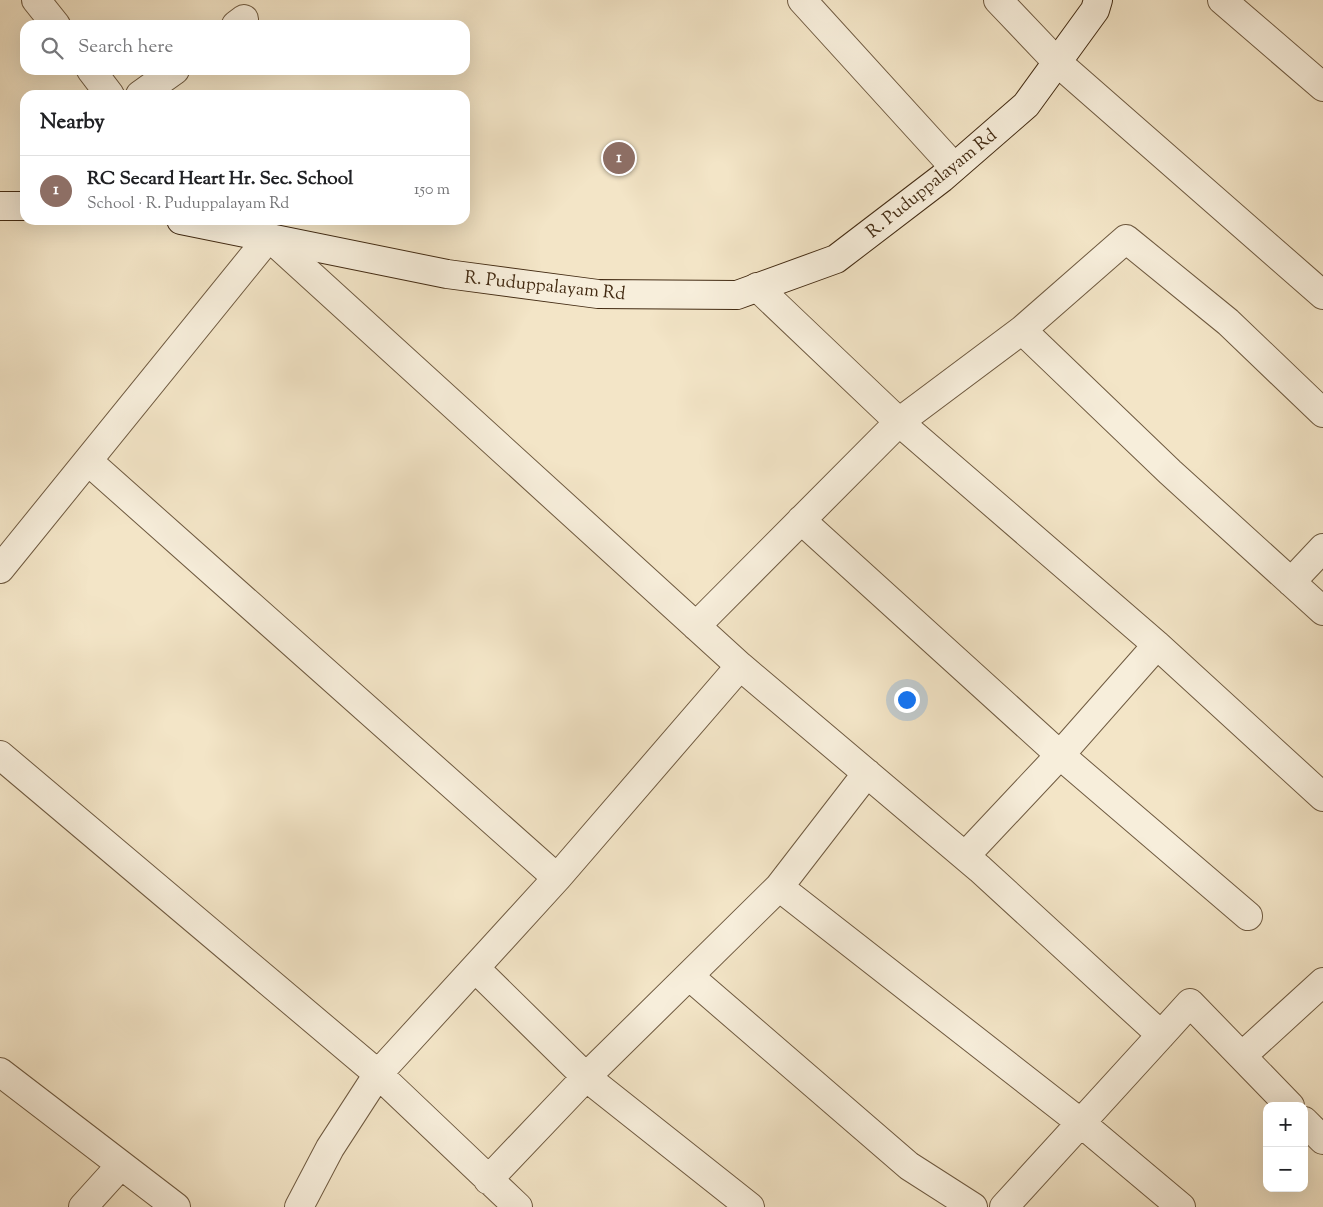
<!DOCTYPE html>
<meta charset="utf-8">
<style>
:root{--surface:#fff;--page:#f2f2f2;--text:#202124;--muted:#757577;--line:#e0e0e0;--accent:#ea580c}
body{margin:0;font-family:"Sorts Mill Goudy",serif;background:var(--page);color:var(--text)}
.controls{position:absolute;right:15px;bottom:15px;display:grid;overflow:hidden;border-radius:10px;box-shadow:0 5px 20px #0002}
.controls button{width:45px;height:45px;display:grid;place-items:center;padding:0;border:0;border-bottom:1px solid var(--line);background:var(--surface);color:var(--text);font:25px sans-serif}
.you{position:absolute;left:906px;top:699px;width:18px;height:18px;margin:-12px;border:4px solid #fff;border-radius:50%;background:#1a73e8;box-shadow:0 0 0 8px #1a73e833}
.badge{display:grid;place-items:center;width:32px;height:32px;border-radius:50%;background:var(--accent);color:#fff;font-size:16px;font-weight:700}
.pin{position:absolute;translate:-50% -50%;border:2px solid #fff;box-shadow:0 1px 5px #0006}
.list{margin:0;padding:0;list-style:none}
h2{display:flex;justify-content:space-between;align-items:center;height:65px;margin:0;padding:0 20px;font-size:21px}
h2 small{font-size:16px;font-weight:400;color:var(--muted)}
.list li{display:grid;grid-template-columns:32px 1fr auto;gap:15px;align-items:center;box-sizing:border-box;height:70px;padding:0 20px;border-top:1px solid var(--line)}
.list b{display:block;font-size:19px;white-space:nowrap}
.list p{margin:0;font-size:16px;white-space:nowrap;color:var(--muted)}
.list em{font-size:16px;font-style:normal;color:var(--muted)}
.icon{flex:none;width:28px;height:28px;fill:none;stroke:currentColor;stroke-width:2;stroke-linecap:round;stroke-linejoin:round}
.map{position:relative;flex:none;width:1323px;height:1207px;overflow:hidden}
.search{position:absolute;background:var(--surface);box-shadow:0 5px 20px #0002;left:20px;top:20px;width:450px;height:55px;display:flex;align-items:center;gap:12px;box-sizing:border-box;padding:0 18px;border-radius:15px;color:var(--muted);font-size:19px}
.panel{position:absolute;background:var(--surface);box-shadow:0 5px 20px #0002;left:20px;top:90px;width:450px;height:135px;border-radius:15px}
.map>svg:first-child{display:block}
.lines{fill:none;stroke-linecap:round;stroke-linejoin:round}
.minor-casing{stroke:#6f5a40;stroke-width:30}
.secondary-casing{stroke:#432b13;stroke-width:30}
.minor{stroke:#f7eedb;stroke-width:28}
.secondary{stroke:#f7eedb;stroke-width:28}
.labels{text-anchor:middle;stroke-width:4.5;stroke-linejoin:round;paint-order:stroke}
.street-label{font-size:18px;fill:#432b13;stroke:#f7eedb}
</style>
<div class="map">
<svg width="1323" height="1207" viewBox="0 0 1323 1207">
<rect width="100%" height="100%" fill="#f3e5c7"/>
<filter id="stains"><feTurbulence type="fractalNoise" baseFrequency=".004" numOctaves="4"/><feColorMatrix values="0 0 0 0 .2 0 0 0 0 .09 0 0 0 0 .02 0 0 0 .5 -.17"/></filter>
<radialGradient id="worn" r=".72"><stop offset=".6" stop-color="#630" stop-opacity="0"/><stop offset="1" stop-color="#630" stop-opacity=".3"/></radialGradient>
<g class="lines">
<g class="minor-casing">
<path id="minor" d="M36,0L56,25
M802,0L954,167
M998,0L1057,62L1323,295
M1222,0L1323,87
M236,25L244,19
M91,70L110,95
M140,95L175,70
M757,287L899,422L1157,645L1323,797
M1022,330L1126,239L1228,322L1323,413
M88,461L557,878L740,666
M801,520L1060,755L1248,916
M0,569L269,237L740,666L980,869L1161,1035L1190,1003L1290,1106
M1291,582L1323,548
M696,626L899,422L1022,330L1170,472L1323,611
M0,755L378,1074L330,1148L299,1207
M965,856L1060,755L1157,645
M779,887L1081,1123L1181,1207
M475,968L586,1077L750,1207
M689,976L909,1166L973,1207
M1242,1056L1323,982
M0,1072L176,1207
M1304,1121L1323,1140
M488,1180L586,1077L779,887L867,773
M83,1207L121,1165
M518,1207L378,1074L557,878
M1004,1207L1161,1035"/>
</g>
<g class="secondary-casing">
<path id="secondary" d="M0,206H25
M181,220L447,274L598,294L737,295L836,259L942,178L1026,105L1095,10L1098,0"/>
</g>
<use href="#minor" class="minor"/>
<use href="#secondary" class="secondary"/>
</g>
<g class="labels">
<g class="street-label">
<text transform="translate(931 183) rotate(-39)" y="6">R. Puduppalayam Rd</text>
<text transform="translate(545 285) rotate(6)" y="6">R. Puduppalayam Rd</text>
</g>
</g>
<rect width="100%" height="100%" filter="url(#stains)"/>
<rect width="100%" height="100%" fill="url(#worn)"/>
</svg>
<div class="controls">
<button>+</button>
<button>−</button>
</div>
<div class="you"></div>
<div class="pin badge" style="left:619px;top:158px;background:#8d6e63">1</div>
<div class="search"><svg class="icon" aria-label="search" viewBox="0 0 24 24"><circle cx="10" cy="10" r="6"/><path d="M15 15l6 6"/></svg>Search here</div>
<section class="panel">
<h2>Nearby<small></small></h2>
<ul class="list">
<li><span class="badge" style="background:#8d6e63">1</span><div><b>RC Secard Heart Hr. Sec. School</b><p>School · R. Puduppalayam Rd</p></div><em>150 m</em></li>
</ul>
</section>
</div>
